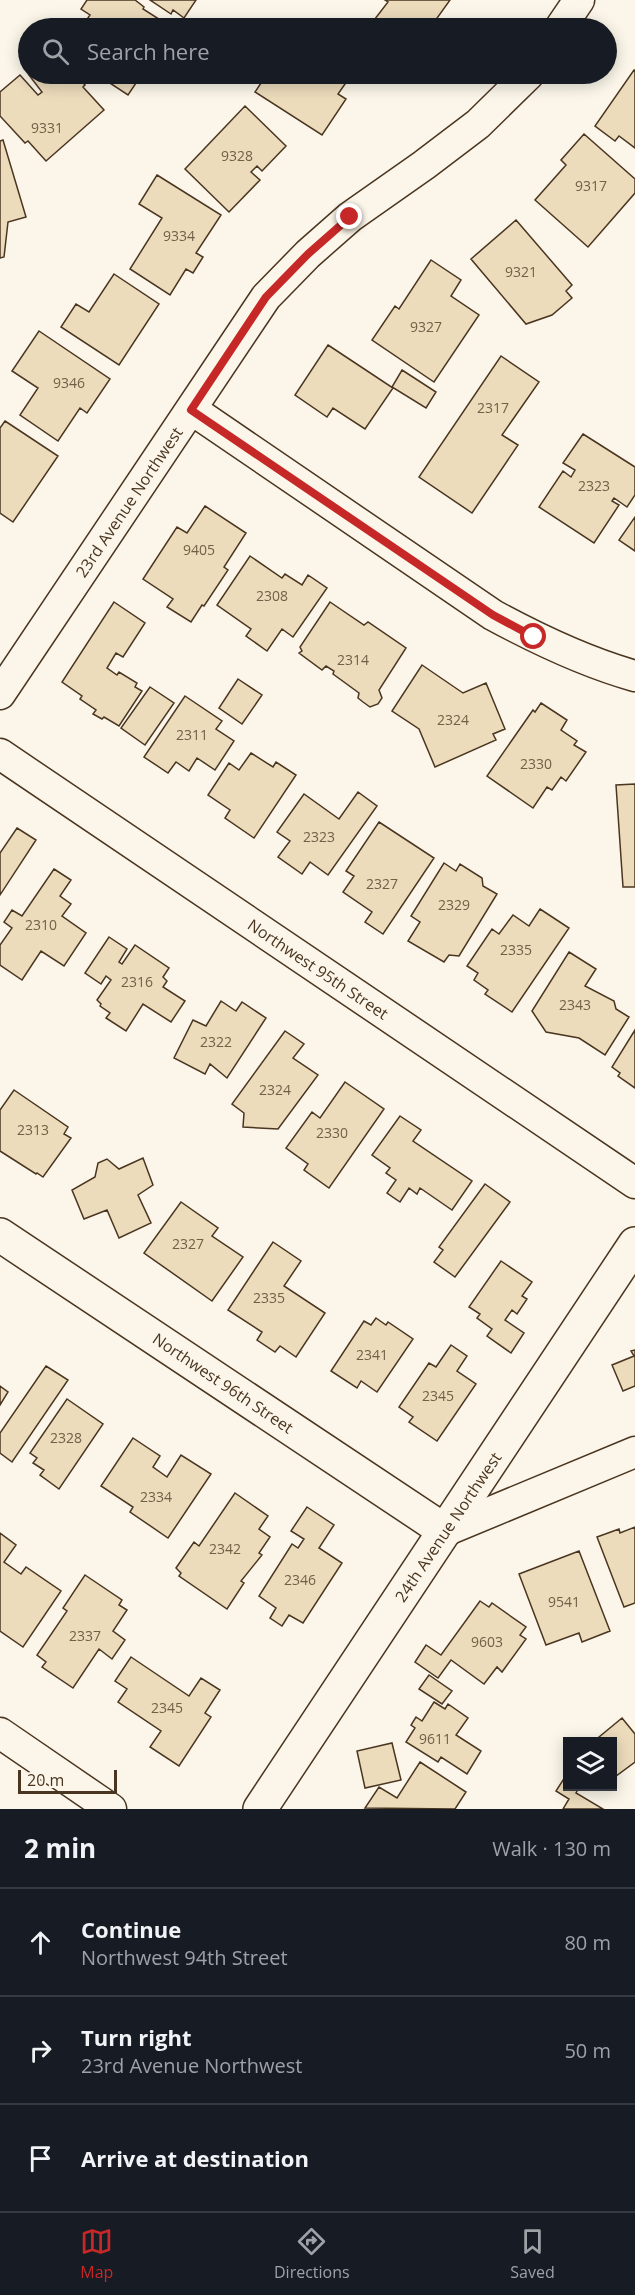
<!DOCTYPE html>
<meta charset="utf-8">
<style>
:root{--surface:#171b24;--page:#242831;--text:#f1f3f6;--muted:#9ea1a6;--line:#363941;--accent:#c62828}
body{margin:0;font-family:"Open Sans",sans-serif;background:var(--page);color:var(--text)}
.controls{position:absolute;right:18px;bottom:18px;display:grid;overflow:hidden;border-radius:0px;box-shadow:0 3px 15px #0003}
.controls button{width:54px;height:54px;display:grid;place-items:center;padding:0;border:0;border-bottom:2px solid var(--line);background:var(--surface);color:var(--text);font:30px sans-serif}
.scale{position:absolute;left:18px;bottom:15px;width:99px;box-sizing:border-box;padding-left:6px;border:3px solid #4a3520;border-top:0;font-size:16px;line-height:21px;white-space:nowrap;color:#4a3520;-webkit-text-stroke:4px #fbf6e9;paint-order:stroke}
.stop{position:absolute;width:18px;height:18px;margin:-14px;border:4px solid #c62828;border-radius:50%;background:#fff}
.stop.end{background:#c62828;border-color:#fff;box-shadow:0 2px 6px #0008}
.list{margin:0;padding:0;list-style:none}
h2{display:flex;justify-content:space-between;align-items:center;height:78px;margin:0;padding:0 24px;font-size:26px}
h2 small{font-size:20px;font-weight:400;color:var(--muted)}
.list li{display:grid;grid-template-columns:39px 1fr auto;gap:18px;align-items:center;box-sizing:border-box;height:108px;padding:0 24px;border-top:2px solid var(--line)}
.list b{display:block;font-size:22px;white-space:nowrap}
.list p{margin:0;font-size:20px;white-space:nowrap;color:var(--muted)}
.list em{font-size:20px;font-style:normal;color:var(--muted)}
.icon{flex:none;width:33px;height:33px;fill:none;stroke:currentColor;stroke-width:2;stroke-linecap:round;stroke-linejoin:round}
.map{position:relative;flex:none;width:635px;height:1809px;overflow:hidden}
.search{position:absolute;background:var(--surface);box-shadow:0 3px 15px #0003;left:18px;right:18px;top:18px;height:66px;display:flex;align-items:center;gap:15px;box-sizing:border-box;padding:0 21px;border-radius:33px;color:var(--muted);font-size:22px}
.sheet{height:402px;background:var(--surface)}
nav{display:flex;justify-content:space-around;align-items:center;box-sizing:border-box;height:84px;border-top:2px solid var(--line);background:var(--surface);font-size:16px;color:var(--muted)}
nav a{display:grid;justify-items:center;gap:3px}
nav .on{color:var(--accent)}
.map>svg:first-child{display:block}
.building{fill:#ecdcbc;stroke:#4a3520;stroke-width:1.5}
.lines{fill:none;stroke-linecap:round;stroke-linejoin:round}
.minor-casing{stroke:#4a3520;stroke-width:33}
.tertiary-casing{stroke:#4a3520;stroke-width:36}
.minor{stroke:#fbf6e9;stroke-width:30}
.tertiary{stroke:#fbf6e9;stroke-width:33}
.route{stroke:#c62828;stroke-width:8}
.labels{text-anchor:middle;stroke-width:4.5;stroke-linejoin:round;paint-order:stroke}
.number-label{font-size:14px;fill:#725f47}
.street-label{font-size:16px;fill:#4a3520;stroke:#fbf6e9}
</style>
<div class="map">
<svg width="635" height="1809" viewBox="0 0 635 1809">
<rect width="100%" height="100%" fill="#fbf6e9"/>
<path class="building" d="M87,0H135L144,7L143,9L173,28H81L90,15L81,9Z
M150,0H196L184,18L173,10L171,14Z
M385,0H450L430,28H368L388,2Z
M634,70H635V148L619,136L615,141L595,126Z
M31,74H75L85,85L83,87L104,110L46,161L28,141L25,143L0,116V92L20,75L38,95L42,92L29,75Z
M96,74H150L147,77L142,74L128,95Z
M267,74H352L338,94L346,99L322,135L255,92Z
M245,106L286,146L262,171L257,166L251,172L260,180L229,212L185,169Z
M584,134L635,179V193L588,247L535,200L566,165L561,160Z
M3,140L26,217L8,222L4,257L0,258V141Z
M157,175L221,215L196,253L203,257L193,273L186,269L170,295L130,269L162,218L139,204Z
M516,220L572,285L566,291L572,298L552,315L526,324L471,259Z
M431,260L461,280L451,296L479,315L434,382L372,340L395,306L399,309Z
M114,274L159,304L119,365L61,327L76,304L89,312Z
M39,331L110,379L87,413L80,408L58,441L20,415L38,388L12,371Z
M328,345L393,388L365,429L333,408L327,417L295,395Z
M501,356L539,382L502,435L518,445L472,513L419,477Z
M402,370L436,392L426,408L392,387Z
M5,421L58,456L13,522L0,513V428Z
M583,434L635,467V495L627,507L614,498L612,501L619,505L594,543L539,507L563,471L571,477L575,470L563,463Z
M205,506L246,533L224,567L228,570L204,606L202,605L191,622L167,607L173,599L143,579L177,527L187,533Z
M635,517V551L619,540Z
M250,556L282,578L285,574L302,585L308,575L327,588L293,637L282,629L267,651L246,636L251,629L217,605Z
M114,602L145,623L123,657L116,653L107,668L117,675L119,672L137,683L135,687L142,691L119,726L104,717L102,719L93,714L96,710L80,699L82,696L62,682Z
M330,602L364,625L368,622L406,648L379,690L382,698L378,704L370,707L363,702L358,698L359,693L333,674L334,671L326,666L322,670L299,653L302,651L300,647Z
M422,665L463,693L486,683L505,729L493,734L496,740L435,767L419,729L392,711Z
M238,679L262,695L242,724L219,708Z
M150,687L174,703L145,745L121,728Z
M185,696L222,721L216,729L234,741L215,770L197,758L189,771L176,762L168,773L144,757Z
M541,703L567,720L561,730L577,741L574,745L586,752L566,781L561,777L552,790L547,787L533,808L487,776L533,710L535,712Z
M251,753L273,767L276,762L296,775L254,838L225,818L230,810L208,795L229,763L239,770Z
M635,784V887H623L616,785Z
M358,792L377,806L328,875L310,862L302,874L278,857L290,841L277,832L304,794L339,819Z
M379,822L434,858L383,934L365,922L372,912L343,892L354,876L346,871Z
M17,828L36,840L0,895V853Z
M444,863L456,871L460,864L482,878L483,886L497,894L459,956L449,955L444,962L408,941L420,922L411,916Z
M54,869L71,880L60,896L71,904L62,916L86,933L64,966L41,951L22,980L0,965V945L12,928L4,922L12,910L22,916Z
M540,909L569,928L512,1012L485,994L488,990L474,980L478,973L467,966L492,929L499,934L513,915L529,926Z
M109,937L127,949L119,962L122,964L135,945L169,968L163,977L167,981L163,987L185,1001L171,1022L143,1004L126,1031L106,1018L110,1013L100,1006L101,1004L97,1000L111,980L106,976L101,984L85,973Z
M569,952L596,969L585,986L614,1001L616,1009L629,1017L605,1055L579,1038L546,1032L532,1011Z
M221,1001L236,1011L242,1002L266,1018L227,1078L210,1064L205,1074L174,1058L193,1020L206,1026Z
M635,1030V1088L618,1076L620,1073L612,1067Z
M285,1031L304,1044L293,1058L318,1075L278,1129L243,1127L244,1113L232,1104Z
M345,1082L384,1109L329,1188L304,1170L308,1164L286,1148L312,1112L320,1118Z
M14,1090L68,1127L64,1134L71,1138L43,1177L37,1173L36,1174L0,1151V1110Z
M400,1116L421,1130L413,1141L472,1181L452,1210L420,1188L417,1194L409,1188L400,1202L387,1193L396,1180L386,1173L390,1168L372,1155Z
M143,1158L153,1185L138,1195L151,1223L119,1238L107,1210L84,1219L72,1190L95,1177L98,1163L107,1159L119,1169Z
M485,1184L510,1202L455,1277L434,1262L443,1250L439,1247Z
M181,1202L218,1228L212,1236L243,1257L212,1301L144,1253Z
M273,1242L301,1261L284,1286L325,1313L296,1357L280,1346L275,1352L257,1340L262,1332L228,1310Z
M501,1261L532,1282L522,1296L527,1299L517,1314L512,1310L505,1320L524,1333L511,1353L487,1336L492,1329L477,1318L480,1314L469,1307Z
M376,1318L386,1325L388,1322L413,1339L377,1392L361,1381L357,1388L331,1371L364,1321L371,1325Z
M451,1345L467,1356L457,1371L476,1384L437,1441L409,1422L413,1417L399,1407L429,1363L436,1367Z
M635,1350V1386L623,1391L612,1365L634,1356L631,1351Z
M46,1366L68,1380L12,1462L0,1453V1433Z
M0,1386L8,1392L0,1405Z
M67,1399L103,1424L59,1489L40,1475L44,1470L33,1463L37,1458L30,1453Z
M133,1438L160,1456L153,1467L167,1477L181,1455L211,1474L168,1538L130,1512L133,1507L101,1486Z
M235,1493L268,1516L259,1529L270,1537L259,1553L262,1555L241,1581L244,1583L227,1609L179,1576L181,1573L176,1568L194,1542L199,1546Z
M307,1507L334,1525L319,1548L342,1563L303,1623L289,1615L282,1626L270,1618L276,1608L259,1596L292,1544L298,1548L304,1539L291,1531Z
M635,1527V1603L624,1607L597,1537L619,1529L620,1533Z
M0,1533L16,1545L4,1562L21,1574L26,1567L61,1591L23,1647L0,1631Z
M579,1551L610,1631L582,1642L579,1633L546,1645L519,1574Z
M85,1575L122,1600L119,1605L127,1610L113,1631L125,1640L112,1659L99,1649L73,1688L42,1667L46,1662L37,1655L67,1611L63,1608Z
M480,1601L489,1607L492,1603L526,1627L520,1635L526,1639L502,1672L497,1667L484,1684L451,1660L438,1678L415,1662L426,1645L441,1655Z
M131,1657L189,1696L201,1678L220,1690L205,1713L211,1717L179,1766L150,1747L161,1731L118,1702L127,1689L115,1681Z
M429,1675L452,1691L442,1704L419,1689Z
M434,1702L445,1709L448,1704L468,1718L456,1735L481,1751L467,1774L441,1757L438,1762L406,1742L415,1728L411,1725L416,1717L422,1721Z
M622,1718L635,1734V1762L612,1779V1742H593Z
M392,1743L401,1780L365,1788L357,1751Z
M420,1762L466,1792L455,1809L365,1808L379,1787L397,1798Z
M565,1777L568,1779V1786H580L576,1793L603,1809H563L569,1799L556,1791Z"/>
<g class="lines">
<g class="minor-casing">
<path id="minor" d="M560,28L579,0
M191,409L493,615C539,640 585,662 635,676
M0,694L266,297L308,254L350,217L424,165L478,124L529,74
M0,754L635,1183
M445,1531L635,1452
M0,1733L111,1809"/>
</g>
<g class="tertiary-casing">
<path id="tertiary" d="M0,1235L445,1531
M260,1809L635,1244"/>
</g>
<use href="#minor" class="minor"/>
<use href="#tertiary" class="tertiary"/>
</g>
<g class="lines">
<path class="route" d="M350,217L308,254L266,297L191,410L493,615L534,637"/>
</g>
<g class="labels">
<g class="number-label">
<text x="47" y="133">9331</text>
<text x="237" y="161">9328</text>
<text x="591" y="191">9317</text>
<text x="179" y="241">9334</text>
<text x="521" y="277">9321</text>
<text x="426" y="332">9327</text>
<text x="69" y="388">9346</text>
<text x="493" y="413">2317</text>
<text x="594" y="491">2323</text>
<text x="199" y="555">9405</text>
<text x="272" y="601">2308</text>
<text x="353" y="665">2314</text>
<text x="453" y="725">2324</text>
<text x="192" y="740">2311</text>
<text x="536" y="769">2330</text>
<text x="319" y="842">2323</text>
<text x="382" y="889">2327</text>
<text x="454" y="910">2329</text>
<text x="41" y="930">2310</text>
<text x="516" y="955">2335</text>
<text x="137" y="987">2316</text>
<text x="575" y="1010">2343</text>
<text x="216" y="1047">2322</text>
<text x="275" y="1095">2324</text>
<text x="33" y="1135">2313</text>
<text x="332" y="1138">2330</text>
<text x="188" y="1249">2327</text>
<text x="269" y="1303">2335</text>
<text x="372" y="1360">2341</text>
<text x="438" y="1401">2345</text>
<text x="66" y="1443">2328</text>
<text x="156" y="1502">2334</text>
<text x="225" y="1554">2342</text>
<text x="300" y="1585">2346</text>
<text x="564" y="1607">9541</text>
<text x="85" y="1641">2337</text>
<text x="487" y="1647">9603</text>
<text x="167" y="1713">2345</text>
<text x="435" y="1744">9611</text>
</g>
<g class="street-label">
<text transform="translate(129 502) rotate(-56)" y="6">23rd Avenue Northwest</text>
<text transform="translate(318 969) rotate(34)" y="6">Northwest 95th Street</text>
<text transform="translate(223 1383) rotate(34)" y="6">Northwest 96th Street</text>
<text transform="translate(448 1527) rotate(-56)" y="6">24th Avenue Northwest</text>
</g>
</g>
</svg>
<div class="controls">
<button><svg class="icon" aria-label="layers" viewBox="0 0 24 24"><path d="M12 4l9 5-9 5-9-5zM3 14l9 5 9-5"/></svg></button>
</div>
<div class="scale">20 m</div>
<div class="stop" style="left:534px;top:637px"></div>
<div class="stop end" style="left:350px;top:217px"></div>
<div class="search"><svg class="icon" aria-label="search" viewBox="0 0 24 24"><circle cx="10" cy="10" r="6"/><path d="M15 15l6 6"/></svg>Search here</div>
</div>
<section class="sheet">
<h2>2 min<small>Walk · 130 m</small></h2>
<ul class="list">
<li><svg class="icon" aria-label="ahead" viewBox="0 0 24 24"><path d="M12 20V5M6 11l6-6 6 6"/></svg><div><b>Continue</b><p>Northwest 94th Street</p></div><em>80 m</em></li>
<li><svg class="icon" aria-label="right" viewBox="0 0 24 24"><path d="M7 20v-9h11M14 6l5 5-5 5"/></svg><div><b>Turn right</b><p>23rd Avenue Northwest</p></div><em>50 m</em></li>
<li><svg class="icon" aria-label="arrive" viewBox="0 0 24 24"><path d="M6 21V4h12l-3 4 3 4H6"/></svg><div><b>Arrive at destination</b></div></li>
</ul>
</section>
<nav>
<a class="on"><svg class="icon" aria-label="map" viewBox="0 0 24 24"><path d="M3 6l6-2 6 2 6-2v14l-6 2-6-2-6 2zM9 4v14M15 6v14"/></svg>Map</a>
<a><svg class="icon" aria-label="directions" viewBox="0 0 24 24"><path d="M12 3l9 9-9 9-9-9zM9 14v-3h6M13 9l2 2-2 2"/></svg>Directions</a>
<a><svg class="icon" aria-label="saved" viewBox="0 0 24 24"><path d="M7 4h10v16l-5-4-5 4z"/></svg>Saved</a>
</nav>
